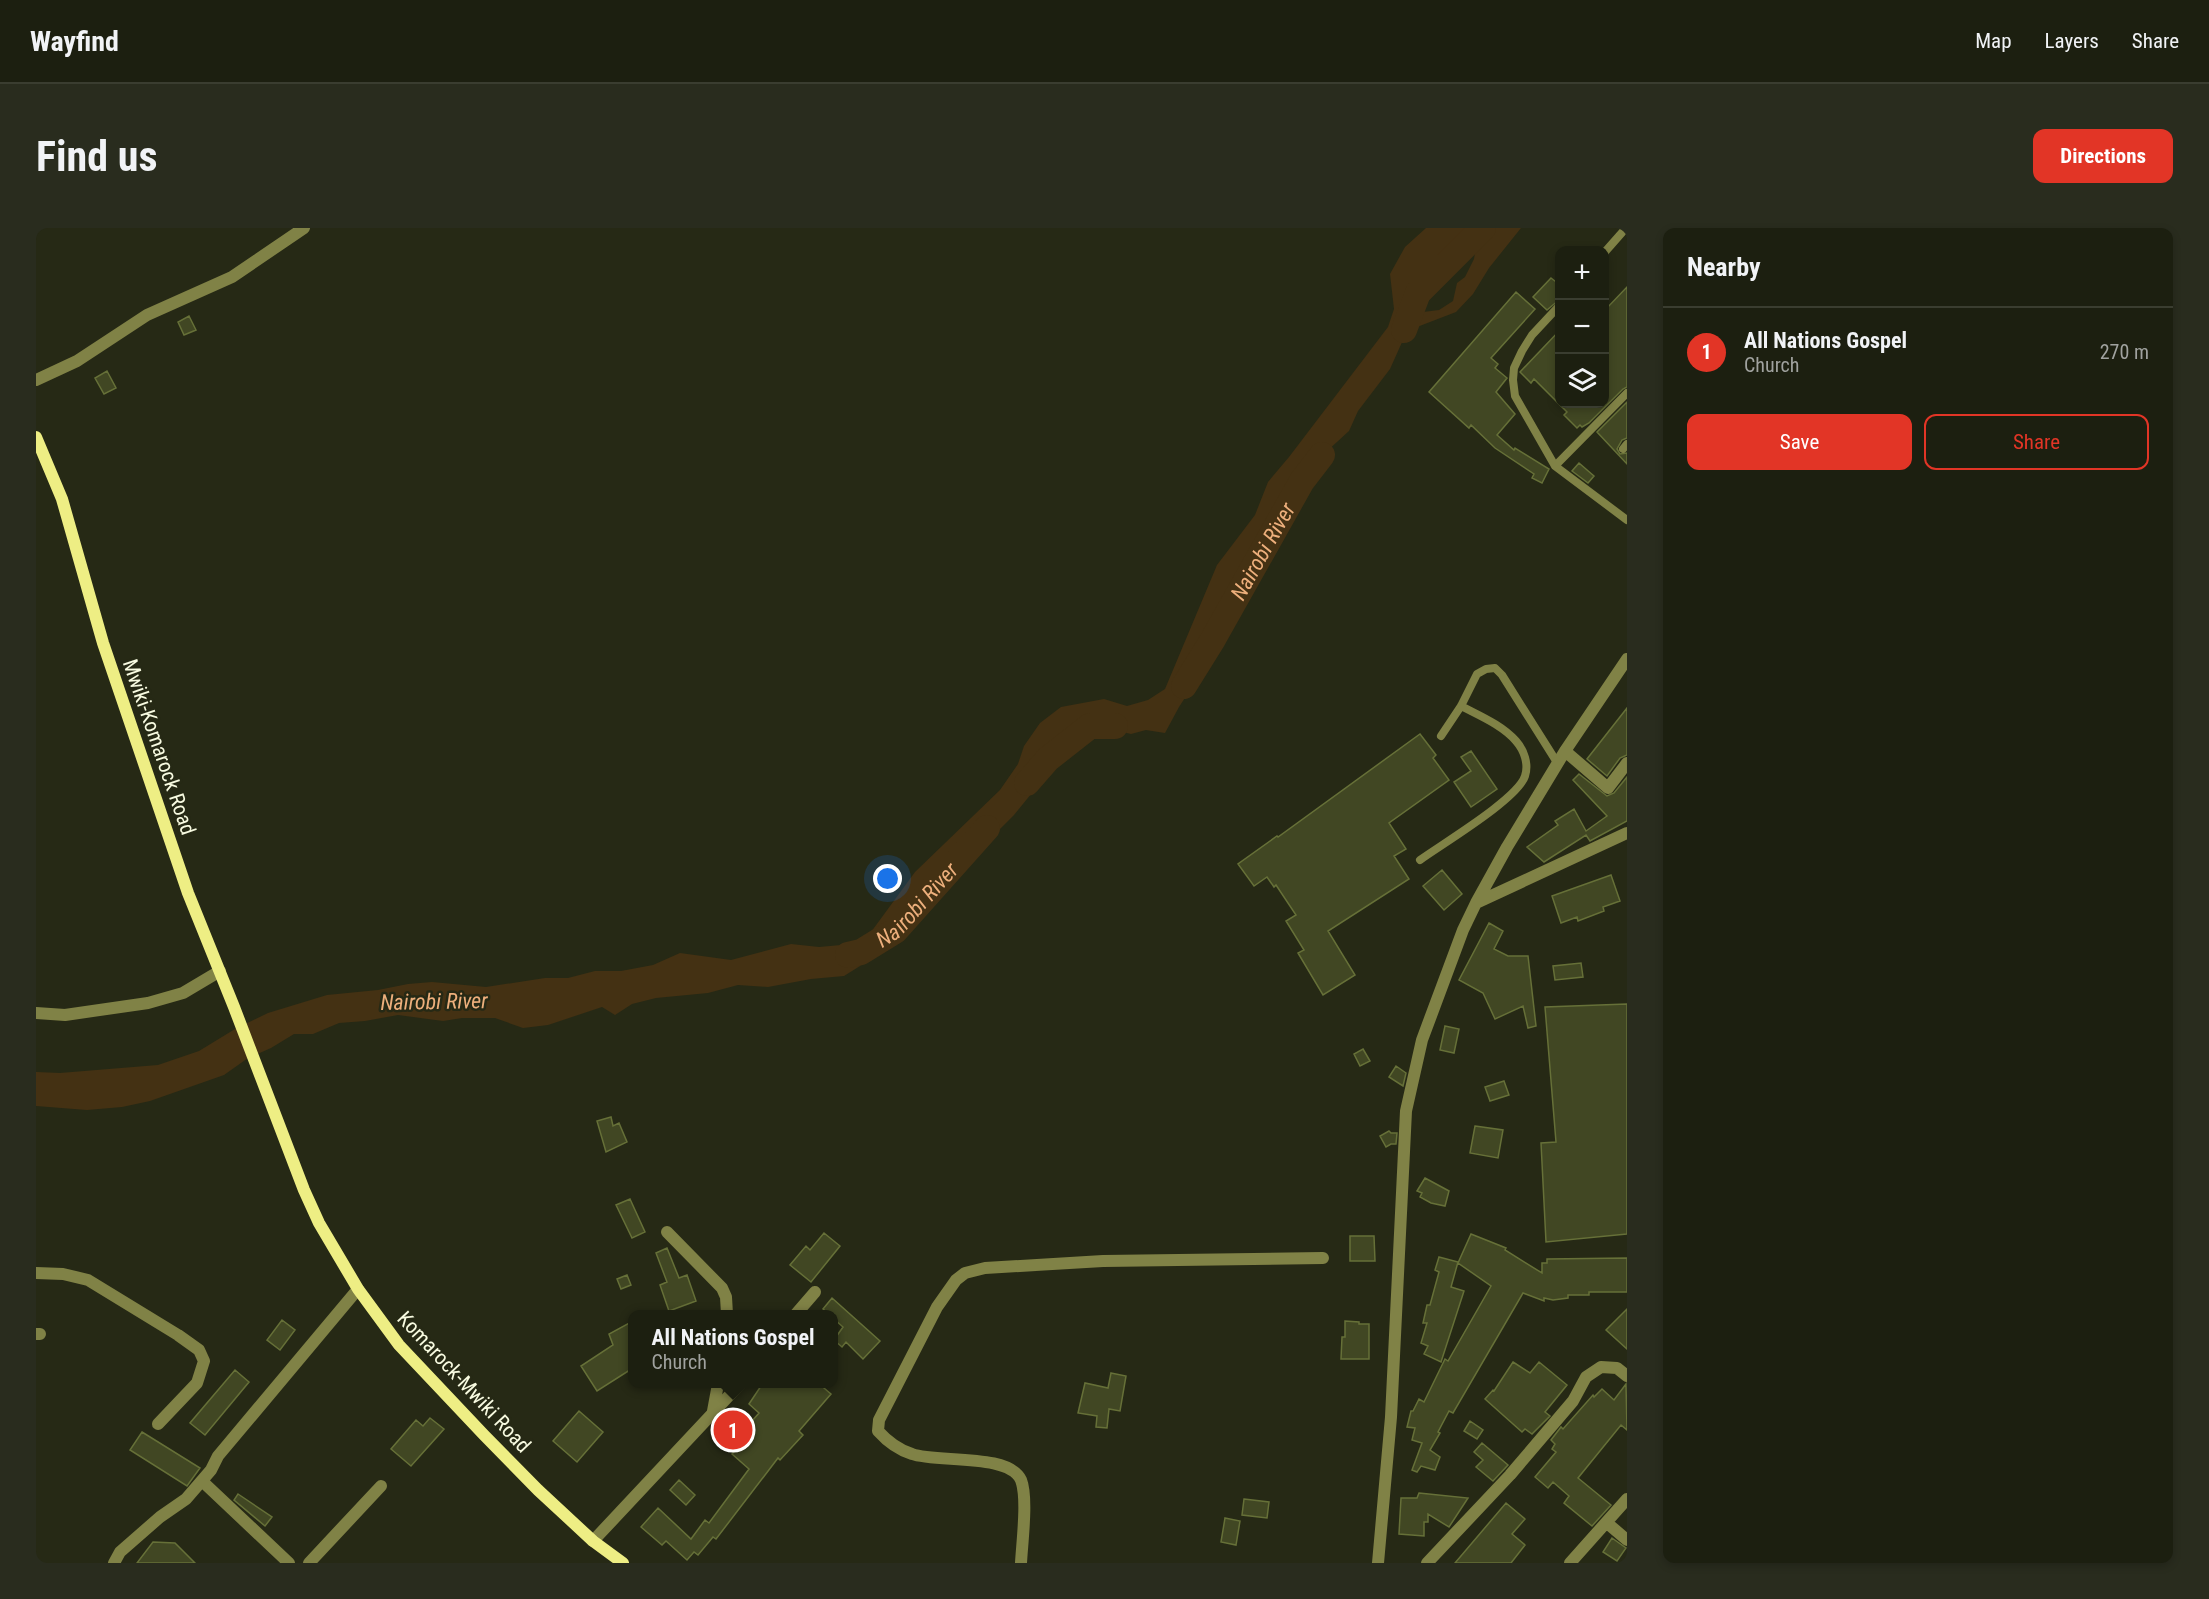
<!DOCTYPE html>
<meta charset="utf-8">
<style>
:root{--surface:#1c1f10;--page:#292c1e;--text:#f1f3f6;--muted:#a0a29f;--line:#3a3d30;--accent:#e23526}
body{margin:0;font-family:"Roboto Condensed",sans-serif;background:var(--page);color:var(--text)}
.controls{position:absolute;right:18px;top:18px;display:grid;overflow:hidden;border-radius:12px;box-shadow:0 3px 9px #0003}
.controls button{width:54px;height:54px;display:grid;place-items:center;padding:0;border:0;border-bottom:2px solid var(--line);background:var(--surface);color:var(--text);font:30px sans-serif}
.you{position:absolute;left:852px;top:651px;width:21px;height:21px;margin:-15px;border:4px solid #fff;border-radius:50%;background:#1a73e8;box-shadow:0 0 0 9px #1a73e833}
.badge{display:grid;place-items:center;width:39px;height:39px;border-radius:50%;background:var(--accent);color:#fff;font-size:20px;font-weight:700}
.pin{position:absolute;translate:-50% -50%;border:3px solid #fff;box-shadow:0 2px 6px #0006}
.popup{position:absolute;left:592px;top:1082px;width:210px;height:78px;box-sizing:border-box;display:grid;place-content:center;border-radius:12px;background:var(--surface);filter:drop-shadow(0 2px 4px #0005);font-size:20px;white-space:nowrap;color:var(--muted)}
.popup b{font-size:22px;color:var(--text)}
.popup::after{content:'';position:absolute;left:50%;top:100%;margin-left:-12px;border:12px solid transparent;border-top-color:var(--surface)}
.list{margin:0;padding:0;list-style:none}
h2{display:flex;justify-content:space-between;align-items:center;height:78px;margin:0;padding:0 24px;font-size:26px}
h2 small{font-size:20px;font-weight:400;color:var(--muted)}
.list li{display:grid;grid-template-columns:39px 1fr auto;gap:18px;align-items:center;box-sizing:border-box;height:90px;padding:0 24px;border-top:2px solid var(--line)}
.list b{display:block;font-size:22px;white-space:nowrap}
.list p{margin:0;font-size:20px;white-space:nowrap;color:var(--muted)}
.list em{font-size:20px;font-style:normal;color:var(--muted)}
.actions{display:flex;gap:12px;padding:18px 24px}
.actions a{flex:1;padding:14px 0;border:2px solid var(--accent);border-radius:12px;text-align:center;font-size:21px;color:var(--accent)}
.actions .main{background:var(--accent);color:#fff}
.icon{flex:none;width:33px;height:33px;fill:none;stroke:currentColor;stroke-width:2;stroke-linecap:round;stroke-linejoin:round}
.map{position:relative;flex:none;width:1591px;height:1335px;overflow:hidden;border-radius:12px}
header{display:flex;align-items:center;gap:36px;box-sizing:border-box;height:84px;padding:0 30px;background:var(--surface);border-bottom:2px solid var(--line)}
header strong{font-size:28px}
nav{display:flex;gap:33px;margin-inline-start:auto;font-size:21px}
.intro{display:flex;align-items:center;justify-content:space-between;box-sizing:border-box;height:144px;padding:0 36px}
h1{margin:0;font-size:42px}
.button{padding:15px 27px;border-radius:12px;background:var(--accent);color:#fff;font-size:21px;font-weight:700}
main{display:flex;gap:36px;padding:0 36px}
aside{flex:1;background:var(--surface);border-radius:12px;box-shadow:0 3px 9px #0003}
.map>svg:first-child{display:block}
.water{fill:#443113;fill-rule:evenodd}
.lines{fill:none;stroke-linecap:round;stroke-linejoin:round}
.river{stroke:#443113;stroke-width:26}
.building{fill:#414723;stroke:#667038;stroke-width:1.5}
.service{stroke:#808246;stroke-width:8}
.minor{stroke:#808246;stroke-width:12}
.secondary{stroke:#eeee84;stroke-width:12}
.labels{text-anchor:middle;stroke-width:5;stroke-linejoin:round;paint-order:stroke}
.street-label{font-size:21px;fill:#f8fbe1;stroke:#262915}
.water-label{font-size:22px;font-style:italic;fill:#edaf7c;stroke:#262915}
</style>
<header>
<strong>Wayfind</strong>
<nav><a>Map</a><a>Layers</a><a>Share</a></nav>
</header>
<div class="intro"><h1>Find us</h1><a class="button">Directions</a></div>
<main>
<div class="map">
<svg width="1591" height="1335" viewBox="0 0 1591 1335">
<rect width="100%" height="100%" fill="#262915"/>
<path class="water" d="M1390,0H1485L1453,40L1437,66L1420,84L1381,99L1367,112L1354,141L1322,183L1313,203L1290,224L1273,247L1255,264L1242,284L1223,325L1203,345L1192,374L1171,416L1158,456L1143,479L1129,505L1110,502L1095,506L1070,500L1029,507L1014,528L1000,560L978,587L955,610L927,627L909,646L874,671L860,695L841,715L824,738L808,748L775,751L732,759L702,757L672,765L620,770L596,776L579,787L566,779L512,797L487,800L459,790H426L407,793L362,787L329,793L303,795L277,806H258L235,820L212,830L188,847L114,873L86,879L51,882L0,878V844L24,845L122,837L163,823L199,801L232,785L291,767L342,762L372,756L396,754L450,759L509,750H532L559,743H585L617,737L644,725L695,732L755,716L783,719L827,715L879,644L964,562L982,536L988,518L1004,495L1025,479L1068,471L1091,478L1112,472L1129,461L1181,337L1219,287L1232,254L1253,229L1352,99L1358,81L1354,46L1369,19ZM1429,7L1441,13L1438,31L1429,49L1421,55L1417,73L1403,82L1387,84L1377,66L1402,31Z"/>
<g class="lines">
<g class="river">
<path d="M1368,102L1382,65L1447,0"/>
<path id="s1" d="M1148,458L1176,413L1266,253L1286,227"/>
<path d="M991,555L1012,531L1054,498H1079"/>
<path id="s2" d="M812,727L825,724L859,703L951,600"/>
</g>
</g>
<path class="building" d="M1515,50L1524,57V71L1511,82L1497,69Z
M1591,59V159L1587,161L1553,195L1546,199L1544,197L1541,200L1528,187L1531,184L1498,151L1495,155L1484,144L1524,102V176H1569V82Z
M1480,64L1499,81L1455,130L1462,136L1459,140L1471,150L1460,164L1479,186L1461,207L1478,222L1479,220L1513,241L1506,255L1496,250L1498,246L1459,220L1435,197L1433,200L1393,164Z
M153,88L160,102L148,107L142,94Z
M71,143L80,160L68,166L59,150Z
M1591,174V210L1586,212L1581,221L1584,226L1591,225V236L1561,204Z
M1543,235L1558,248L1552,255L1536,243Z
M1591,480V527L1584,530L1571,548L1551,531Z
M1384,506L1400,527L1397,530L1413,552L1353,595L1370,621L1358,628L1373,651L1292,703L1319,747L1287,767L1262,725L1268,722L1250,693L1260,687L1240,657L1238,659L1231,649L1218,658L1202,636L1241,608L1242,609Z
M1435,523L1461,561L1435,579L1418,554L1435,543L1425,529Z
M1543,546L1571,568L1578,565L1591,549V593L1554,613L1550,607L1508,634L1491,619L1522,597L1519,593L1538,581L1550,603L1571,588L1537,552Z
M1406,642L1426,666L1408,682L1387,658Z
M1575,647L1584,673L1567,679L1568,683L1542,693L1541,689L1525,695L1516,668Z
M1453,695L1467,703L1458,721L1472,728H1492L1500,798L1492,800L1487,778L1459,791L1447,765L1423,752Z
M1545,735L1547,749L1519,752L1517,738Z
M1591,776V1006L1510,1014L1505,915L1520,914L1509,779Z
M1409,798L1423,801L1418,825L1404,822Z
M1327,821L1334,833L1324,838L1318,826Z
M1360,838L1370,845L1367,858L1353,849Z
M1468,853L1473,867L1454,873L1449,859Z
M575,889L577,898L583,895L591,914L570,924L561,893Z
M1439,898L1467,902L1462,930L1434,925Z
M1353,903L1355,905H1361L1360,916H1355L1350,919L1344,908Z
M1389,950L1413,963L1409,978L1395,975L1384,969L1386,965L1381,963Z
M594,971L609,1004L596,1010L580,977Z
M788,1005L804,1018L775,1054L754,1037L770,1018L774,1022Z
M1435,1006L1470,1020L1469,1022L1506,1045V1035H1511V1031L1591,1030V1064H1553V1067H1532V1070L1517,1072L1508,1070V1073L1487,1065L1417,1185L1413,1183L1402,1204L1404,1205L1394,1222L1404,1229L1399,1242L1385,1238L1381,1244L1376,1242L1386,1215L1376,1212L1379,1200L1371,1199L1375,1183H1377L1383,1171L1388,1174L1409,1131L1412,1133L1455,1058L1422,1035Z
M1314,1008H1338L1339,1033H1314Z
M631,1020L643,1050L651,1047L660,1073L633,1083L624,1057L631,1054L620,1025Z
M1403,1029L1422,1034L1415,1059L1428,1063L1405,1134L1388,1126L1392,1118L1385,1115L1391,1095H1387L1391,1077H1394L1403,1044L1399,1042Z
M591,1047L595,1057L585,1061L581,1051Z
M796,1070L844,1113L827,1131L810,1114L806,1119L798,1112L807,1099L798,1091V1086H793L787,1081Z
M1591,1081V1121L1570,1102Z
M246,1092L259,1102L244,1122L231,1112Z
M597,1093V1140L561,1163L545,1138L577,1117L573,1106Z
M1309,1093L1323,1094V1096H1333V1131H1305L1306,1109H1309Z
M1477,1134L1494,1145L1503,1134L1531,1157L1509,1184L1514,1188L1496,1206L1489,1201L1486,1204L1449,1171L1457,1162L1458,1163Z
M199,1142L213,1154L169,1207L154,1195Z
M1075,1145L1090,1148L1084,1183L1073,1181L1071,1200L1060,1199L1061,1188L1042,1185L1049,1155L1072,1160Z
M727,1155H782L795,1166L763,1203L767,1207L744,1232L742,1230L680,1311L677,1309L662,1327L658,1324L651,1332L630,1313L626,1317L605,1299L622,1280L655,1311L669,1292L673,1295L713,1241L696,1226L700,1222L695,1217L723,1185L713,1176Z
M1590,1156L1591,1202L1585,1197L1542,1250L1575,1277L1556,1298L1528,1275L1533,1268L1517,1254L1512,1260L1499,1249L1520,1224L1516,1221L1519,1216L1515,1212L1525,1199L1527,1201L1557,1167L1558,1169L1566,1161L1578,1172Z
M543,1183L567,1204L541,1234L517,1213Z
M394,1190L408,1201L375,1238L355,1221L380,1192L387,1198Z
M1434,1193L1447,1202L1441,1211L1428,1203Z
M106,1204L164,1240L151,1258L94,1222Z
M1446,1215L1472,1237L1457,1253L1440,1239L1447,1232L1438,1224Z
M643,1252L659,1267L650,1277L634,1262Z
M1383,1265L1432,1270L1413,1299L1392,1286V1294H1388V1308L1363,1306L1365,1270H1381Z
M202,1266L236,1289L229,1298L198,1272Z
M1208,1271L1233,1274L1231,1290L1206,1287Z
M1470,1275L1489,1291L1476,1306L1489,1317L1475,1335H1419Z
M1189,1290L1204,1293L1200,1317L1185,1314Z
M1576,1310L1590,1320L1581,1333L1567,1324Z
M117,1314L139,1315L159,1335H101Z"/>
<g class="lines">
<path class="service" d="M1568,25L1590,0
M1524,77L1496,107L1486,123L1478,140L1477,152L1479,168L1519,238L1591,292
M1587,221L1591,216
M1519,238L1591,165
M1405,508L1425,478L1441,446L1450,441L1459,440L1466,447L1522,536
M1384,632C1406,616 1482,571 1489,548C1493,536 1488,522 1480,513C1466,497 1444,488 1425,478"/>
<path class="minor" d="M0,152L41,133L111,87L196,49L268,0
M1529,523L1572,560L1591,535
M1440,675L1591,605
M0,785L29,787L112,775L147,765L184,743
M631,1004L686,1060L690,1069L691,1086
M0,1045L27,1046L52,1052L142,1107L163,1122L168,1133L161,1155L122,1196
M760,1086L779,1064
M0,1106H4
M677,1183L682,1156
M166,1253L253,1335
M1571,1295L1591,1312
M557,1313L704,1156
M78,1335L84,1324L124,1289L150,1271L175,1242L182,1228L322,1061
M273,1335L345,1258
M985,1335C986,1315 992,1270 985,1252C973,1225 900,1235 876,1226C863,1222 851,1213 842,1203L843,1192L901,1079L920,1052L929,1045L949,1040L1067,1033L1287,1030
M1342,1335L1355,1189L1370,883L1386,812L1427,702L1440,675L1471,619L1529,523L1591,431
M1391,1335L1474,1247L1537,1173L1550,1149L1565,1139L1581,1140L1591,1148
M1534,1335L1591,1271"/>
<path class="secondary" d="M0,209L26,271L67,415L152,665L198,779L268,962L283,995L322,1061L363,1117L448,1207L502,1262L557,1313L587,1335"/>
</g>
<g class="labels">
<g class="street-label">
<text transform="translate(123 519) rotate(71)" y="7">Mwiki-Komarock Road</text>
<text transform="translate(428 1154) rotate(47)" y="7">Komarock-Mwiki Road</text>
</g>
<g class="water-label">
<text dy="8" stroke="none"><textPath href="#s1" startOffset="156">Nairobi River</textPath></text>
<text dy="8" stroke="none"><textPath href="#s2" startOffset="87">Nairobi River</textPath></text>
<text transform="translate(398 773) rotate(-1)" y="8">Nairobi River</text>
</g>
</g>
</svg>
<div class="controls">
<button>+</button>
<button>−</button>
<button><svg class="icon" aria-label="layers" viewBox="0 0 24 24"><path d="M12 4l9 5-9 5-9-5zM3 14l9 5 9-5"/></svg></button>
</div>
<div class="you"></div>
<div class="pin badge" style="left:697px;top:1202px">1</div>
<div class="popup"><b>All Nations Gospel</b>Church</div>
</div>
<aside>
<h2>Nearby<small></small></h2>
<ul class="list">
<li><span class="badge">1</span><div><b>All Nations Gospel</b><p>Church</p></div><em>270 m</em></li>
</ul>
<div class="actions"><a class="main">Save</a><a>Share</a></div>
</aside>
</main>
